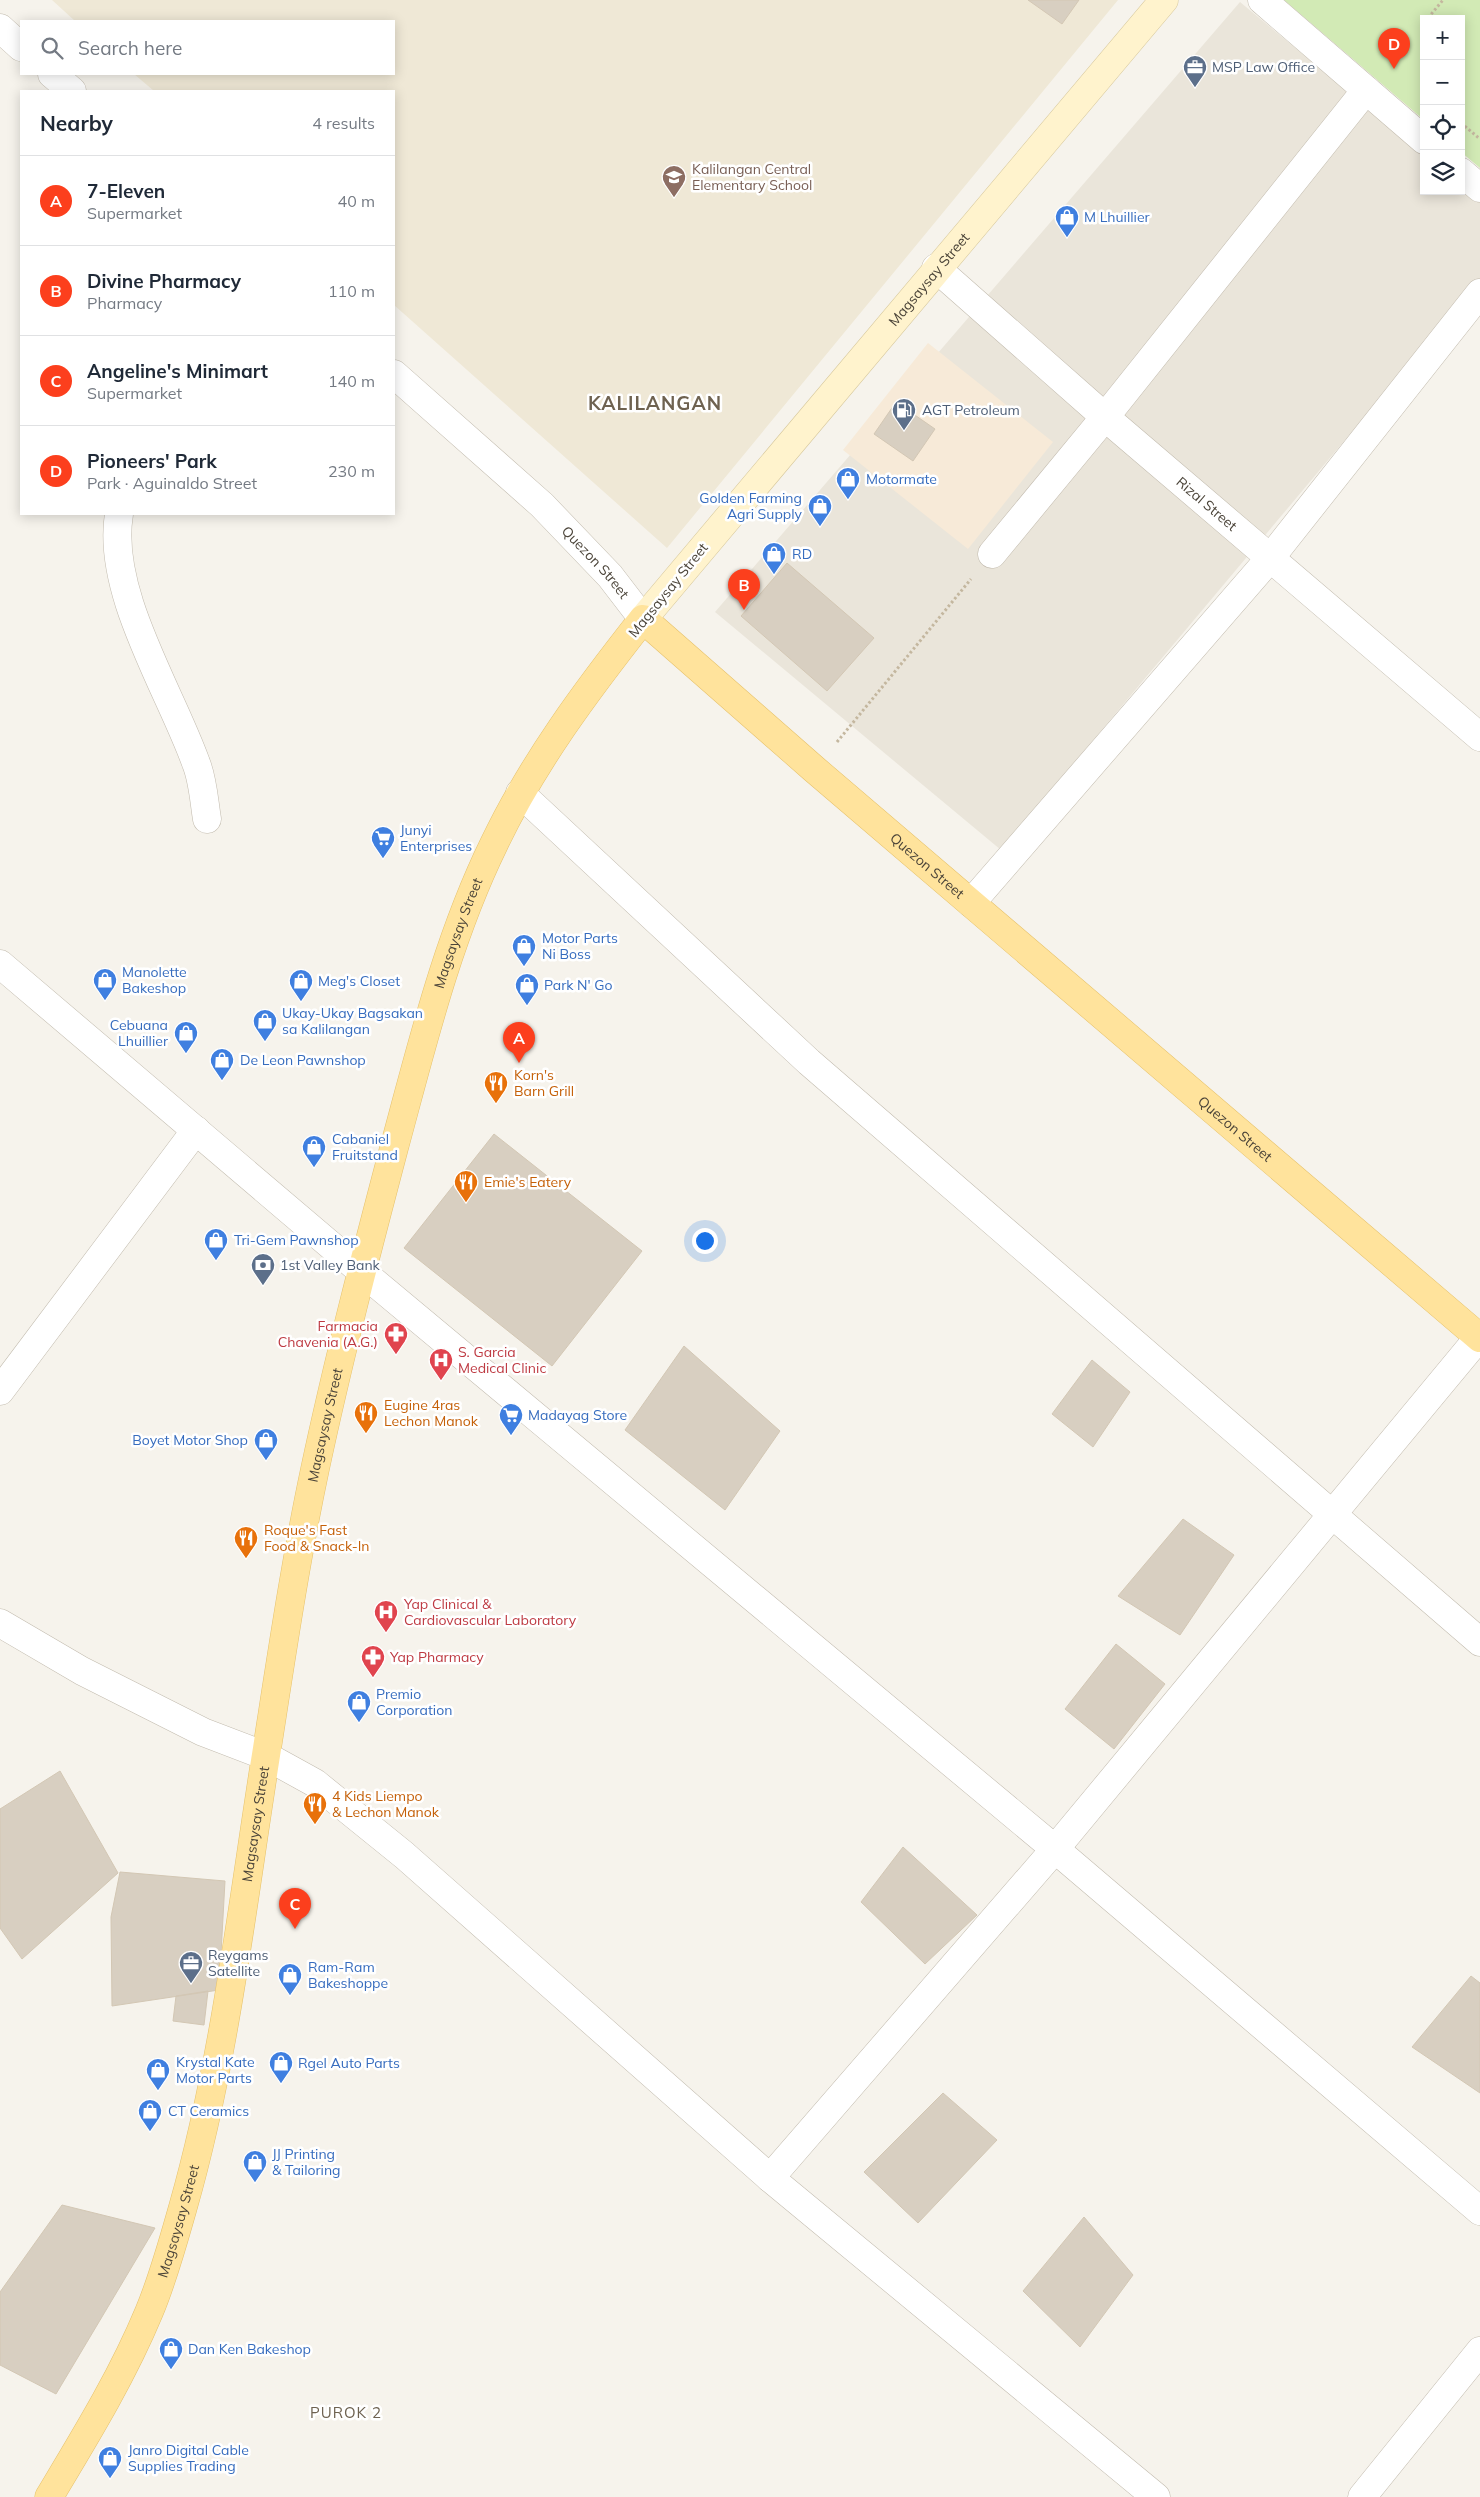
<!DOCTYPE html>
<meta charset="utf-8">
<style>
:root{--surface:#fff;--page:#f6f6f7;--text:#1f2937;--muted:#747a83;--line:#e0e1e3;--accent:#fc3f1d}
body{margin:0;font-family:Mulish,sans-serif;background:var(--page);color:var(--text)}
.controls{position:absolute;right:15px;top:15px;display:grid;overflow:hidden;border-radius:0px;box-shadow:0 2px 12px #0003}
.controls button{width:45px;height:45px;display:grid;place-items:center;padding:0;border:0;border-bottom:1px solid var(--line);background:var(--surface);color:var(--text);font:25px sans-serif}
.you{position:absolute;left:704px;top:1240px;width:18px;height:18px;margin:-12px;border:4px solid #fff;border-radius:50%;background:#1a73e8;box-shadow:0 0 0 8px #1a73e833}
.badge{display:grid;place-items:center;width:32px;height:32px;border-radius:50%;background:var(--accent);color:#fff;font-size:16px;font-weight:700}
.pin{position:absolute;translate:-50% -41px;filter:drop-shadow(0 1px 2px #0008)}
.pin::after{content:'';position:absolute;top:26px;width:18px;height:15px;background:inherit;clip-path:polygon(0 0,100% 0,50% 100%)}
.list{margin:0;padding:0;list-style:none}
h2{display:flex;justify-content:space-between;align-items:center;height:65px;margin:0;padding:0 20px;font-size:21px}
h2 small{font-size:16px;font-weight:400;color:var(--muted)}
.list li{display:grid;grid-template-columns:32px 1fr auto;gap:15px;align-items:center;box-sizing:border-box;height:90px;padding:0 20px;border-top:1px solid var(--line)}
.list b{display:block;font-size:19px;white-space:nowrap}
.list p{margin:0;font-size:16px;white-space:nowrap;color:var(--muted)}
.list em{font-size:16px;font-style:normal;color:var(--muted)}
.icon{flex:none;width:28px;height:28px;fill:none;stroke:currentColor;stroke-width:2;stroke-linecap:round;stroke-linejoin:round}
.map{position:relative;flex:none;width:1480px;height:2497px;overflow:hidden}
.search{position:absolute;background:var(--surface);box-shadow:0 2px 12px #0003;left:20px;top:20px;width:375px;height:55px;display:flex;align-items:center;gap:12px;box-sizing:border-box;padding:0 18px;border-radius:0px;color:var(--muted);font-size:19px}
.panel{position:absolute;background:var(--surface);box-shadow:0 2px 12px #0003;left:20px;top:90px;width:375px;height:425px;border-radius:0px}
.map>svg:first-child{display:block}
.residential{fill:#eae5da}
.commercial{fill:#f7ead8}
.education{fill:#efe8d6}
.green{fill:#d2eab5}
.building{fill:#d8cfc1;stroke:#d3c7b4}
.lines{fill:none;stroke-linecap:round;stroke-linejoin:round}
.street-casing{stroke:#c2bbae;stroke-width:29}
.secondary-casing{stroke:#d6c79b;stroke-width:29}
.primary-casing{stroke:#e6c16a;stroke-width:29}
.path{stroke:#c4b79f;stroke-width:3;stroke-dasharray:2.5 2.5;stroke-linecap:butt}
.street{stroke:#fff;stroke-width:28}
.secondary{stroke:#fff3cd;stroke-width:28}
.primary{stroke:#ffe39c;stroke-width:28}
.labels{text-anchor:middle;stroke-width:5;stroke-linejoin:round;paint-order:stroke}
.service-label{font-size:14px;fill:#4e5e75;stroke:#fff;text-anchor:start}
.education-label{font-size:14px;fill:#785e54;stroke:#fff;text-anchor:start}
.shop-label{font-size:14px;fill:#366cbe;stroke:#fff;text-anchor:start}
.street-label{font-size:14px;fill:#4b4439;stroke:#fff}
.food-label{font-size:14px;fill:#c56008;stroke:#fff;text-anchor:start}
.health-label{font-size:14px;fill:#be3a42;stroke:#fff;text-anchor:start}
.neighbourhood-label{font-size:15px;letter-spacing:1px;fill:#6e6250;stroke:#fff}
.district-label{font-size:19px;font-weight:bold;letter-spacing:1px;fill:#6e6250;stroke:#fff}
</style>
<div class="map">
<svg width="1480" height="2497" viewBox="0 0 1480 2497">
<rect width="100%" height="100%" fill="#f6f3ec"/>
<path class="residential" d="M1240,2L1424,155V191H1461V186L1480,202V279L1001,850L715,612Z"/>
<path class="commercial" d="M928,343L1053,442L968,549L843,450Z"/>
<path class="education" d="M52,0H1118L667,548L394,305V91H154L134,74H394V21H75Z"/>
<path class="green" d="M1284,0H1480V168L1461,152V19H1424V120Z"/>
<path class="building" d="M1028,0H1079L1062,24Z
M896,402L935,429L913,461L874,434Z
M787,563L874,638L827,691L741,616Z
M494,1134L642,1251L552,1366L404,1248Z
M684,1346L780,1431L725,1510L625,1430Z
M1092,1360L1130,1392L1093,1447L1052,1414Z
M1183,1519L1234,1555L1180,1635L1118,1596Z
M1116,1644L1165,1684L1114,1749L1065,1709Z
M60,1771L118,1873L22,1959L0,1928V1809Z
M903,1847L977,1915L925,1964L861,1902Z
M120,1872L225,1881L219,1990L112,2006L111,1917Z
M1471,1976L1480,1983V2093L1412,2047Z
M208,1991L204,2025L173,2021L176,1996Z
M943,2093L997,2140L918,2223L864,2172Z
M62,2205L155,2228L56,2394L0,2365V2292Z
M1084,2217L1133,2275L1080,2347L1023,2291Z"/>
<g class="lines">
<g class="street-casing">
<g id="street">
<path d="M1262,0L1424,140"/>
<path d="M0,28L21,47"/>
<path d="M52,74L72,91"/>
<path d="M1461,172L1480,188"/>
<path id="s1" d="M936,268L1105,417L1480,737"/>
<path id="s2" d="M394,374L542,505L610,576L643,619"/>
<path d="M119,514C106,592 170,690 196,763C203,780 204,801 207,819"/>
<path d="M992,554L1105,417L1366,90"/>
<path d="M520,793L809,1062L1480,1642"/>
<path d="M971,903L1271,557L1480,293"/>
<path d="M0,964L361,1271L1055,1849L1480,2211"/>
<path d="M0,1391L196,1130"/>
<path d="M0,1623L82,1671L203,1732L266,1756L315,1783L404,1855L770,2178L1156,2497"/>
<path d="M770,2178L1055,1849L1480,1336"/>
<path d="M1362,2497L1480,2351"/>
</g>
</g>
<g class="secondary-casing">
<g id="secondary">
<path id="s3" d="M643,619L1164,0"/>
</g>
</g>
<g class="primary-casing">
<g id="primary">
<path id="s4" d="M49,2497C85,2437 122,2377 149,2312C163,2279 173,2242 183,2207C225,2060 242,1906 266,1755C281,1659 295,1563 315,1469C338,1361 366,1254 394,1148C422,1045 447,940 494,844C533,762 587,690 643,619L814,769L1480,1338"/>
</g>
</g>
<path class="path" d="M1428,18L1443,0
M1461,123L1480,139
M837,742L971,579"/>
<use href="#street" class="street"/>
<use href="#secondary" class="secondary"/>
<use href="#primary" class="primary"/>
</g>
<defs>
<g id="office-pin" transform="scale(1.25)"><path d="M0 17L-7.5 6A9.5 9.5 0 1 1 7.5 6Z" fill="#5c6f8a" stroke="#fff"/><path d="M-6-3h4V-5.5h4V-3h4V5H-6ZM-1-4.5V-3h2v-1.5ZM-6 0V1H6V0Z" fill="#fff"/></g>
<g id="school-pin" transform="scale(1.25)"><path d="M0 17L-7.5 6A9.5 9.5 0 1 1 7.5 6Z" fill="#8d6e63" stroke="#fff"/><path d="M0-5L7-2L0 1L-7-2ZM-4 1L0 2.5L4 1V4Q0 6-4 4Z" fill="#fff"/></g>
<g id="shop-pin" transform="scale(1.25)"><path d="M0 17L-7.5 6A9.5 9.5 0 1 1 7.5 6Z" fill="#3f7fe0" stroke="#fff"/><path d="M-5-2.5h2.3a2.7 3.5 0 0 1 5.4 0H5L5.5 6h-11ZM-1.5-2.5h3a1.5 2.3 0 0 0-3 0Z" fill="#fff"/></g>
<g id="fuel-pin" transform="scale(1.25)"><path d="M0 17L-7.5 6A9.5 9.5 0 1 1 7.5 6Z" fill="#5c6f8a" stroke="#fff"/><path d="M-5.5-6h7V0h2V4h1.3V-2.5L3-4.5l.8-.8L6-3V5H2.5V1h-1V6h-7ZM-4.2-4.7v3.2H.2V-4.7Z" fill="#fff"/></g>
<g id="supermarket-pin" transform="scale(1.25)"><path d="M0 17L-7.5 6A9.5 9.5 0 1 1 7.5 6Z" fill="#3f7fe0" stroke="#fff"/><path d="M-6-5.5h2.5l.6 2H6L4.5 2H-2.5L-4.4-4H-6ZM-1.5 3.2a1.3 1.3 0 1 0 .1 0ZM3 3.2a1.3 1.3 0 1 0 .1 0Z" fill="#fff"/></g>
<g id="restaurant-pin" transform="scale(1.25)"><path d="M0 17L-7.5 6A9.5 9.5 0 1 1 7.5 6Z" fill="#e8710a" stroke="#fff"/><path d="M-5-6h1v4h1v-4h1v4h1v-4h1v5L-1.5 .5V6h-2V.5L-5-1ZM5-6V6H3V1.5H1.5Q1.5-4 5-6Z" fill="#fff"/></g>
<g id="bank-pin" transform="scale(1.25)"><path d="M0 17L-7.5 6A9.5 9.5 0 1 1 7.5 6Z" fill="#5c6f8a" stroke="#fff"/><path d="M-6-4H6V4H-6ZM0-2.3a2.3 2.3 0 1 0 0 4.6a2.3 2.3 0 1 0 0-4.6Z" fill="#fff"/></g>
<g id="pharmacy-pin" transform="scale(1.25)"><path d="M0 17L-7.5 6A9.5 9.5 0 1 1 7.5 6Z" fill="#e0444e" stroke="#fff"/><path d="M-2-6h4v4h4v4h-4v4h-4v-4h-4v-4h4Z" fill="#fff"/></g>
<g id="hospital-pin" transform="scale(1.25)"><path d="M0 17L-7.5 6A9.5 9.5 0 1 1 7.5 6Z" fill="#e0444e" stroke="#fff"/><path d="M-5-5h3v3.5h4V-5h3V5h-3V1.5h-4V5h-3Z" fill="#fff"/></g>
</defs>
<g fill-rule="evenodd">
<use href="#office-pin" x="1195" y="67"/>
<use href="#school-pin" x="674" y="177"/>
<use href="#shop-pin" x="1067" y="217"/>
<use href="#fuel-pin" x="904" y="410"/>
<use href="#shop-pin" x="848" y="479"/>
<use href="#shop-pin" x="820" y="506"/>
<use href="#shop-pin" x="774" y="554"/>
<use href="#supermarket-pin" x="383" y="838"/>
<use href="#shop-pin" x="524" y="946"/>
<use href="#shop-pin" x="105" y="980"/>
<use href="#shop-pin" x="301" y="981"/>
<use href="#shop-pin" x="527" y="985"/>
<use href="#shop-pin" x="265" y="1021"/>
<use href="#shop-pin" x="186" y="1033"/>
<use href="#shop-pin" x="222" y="1060"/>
<use href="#restaurant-pin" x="496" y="1083"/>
<use href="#shop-pin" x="314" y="1147"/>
<use href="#restaurant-pin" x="466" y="1182"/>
<use href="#shop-pin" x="216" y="1240"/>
<use href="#bank-pin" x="263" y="1265"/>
<use href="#pharmacy-pin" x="396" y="1334"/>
<use href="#hospital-pin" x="441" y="1360"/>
<use href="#restaurant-pin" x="366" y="1413"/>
<use href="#supermarket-pin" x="511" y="1415"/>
<use href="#shop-pin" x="266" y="1440"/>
<use href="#restaurant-pin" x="246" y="1538"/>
<use href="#hospital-pin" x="386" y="1612"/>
<use href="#pharmacy-pin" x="373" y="1657"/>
<use href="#shop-pin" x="359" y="1702"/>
<use href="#restaurant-pin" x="315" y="1804"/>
<use href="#office-pin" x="191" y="1963"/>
<use href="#shop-pin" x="290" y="1975"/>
<use href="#shop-pin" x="281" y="2063"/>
<use href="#shop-pin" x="158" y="2070"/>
<use href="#shop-pin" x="150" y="2111"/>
<use href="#shop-pin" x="255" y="2162"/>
<use href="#shop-pin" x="171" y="2349"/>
<use href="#shop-pin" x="110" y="2458"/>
</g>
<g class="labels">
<g class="service-label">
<text x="1212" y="72">MSP Law Office</text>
<text x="922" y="415">AGT Petroleum</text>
<text x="280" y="1270">1st Valley Bank</text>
<text x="208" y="1960">Reygams<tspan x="208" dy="16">Satellite</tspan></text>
</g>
<g class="education-label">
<text x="692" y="174">Kalilangan Central<tspan x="692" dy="16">Elementary School</tspan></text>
</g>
<g class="shop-label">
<text x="1084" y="222">M Lhuillier</text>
<text x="866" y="484">Motormate</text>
<text x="802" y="503" text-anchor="end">Golden Farming<tspan x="802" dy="16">Agri Supply</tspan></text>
<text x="792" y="559">RD</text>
<text x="400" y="835">Junyi<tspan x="400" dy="16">Enterprises</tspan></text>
<text x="542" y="943">Motor Parts<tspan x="542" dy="16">Ni Boss</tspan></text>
<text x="122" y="977">Manolette<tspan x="122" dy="16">Bakeshop</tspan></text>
<text x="318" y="986">Meg's Closet</text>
<text x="544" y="990">Park N' Go</text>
<text x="282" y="1018">Ukay-Ukay Bagsakan<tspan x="282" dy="16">sa Kalilangan</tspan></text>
<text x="168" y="1030" text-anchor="end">Cebuana<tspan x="168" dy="16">Lhuillier</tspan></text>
<text x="240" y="1065">De Leon Pawnshop</text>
<text x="332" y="1144">Cabaniel<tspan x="332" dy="16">Fruitstand</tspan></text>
<text x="234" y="1245">Tri-Gem Pawnshop</text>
<text x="528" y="1420">Madayag Store</text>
<text x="248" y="1445" text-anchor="end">Boyet Motor Shop</text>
<text x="376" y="1699">Premio<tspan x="376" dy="16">Corporation</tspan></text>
<text x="308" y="1972">Ram-Ram<tspan x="308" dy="16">Bakeshoppe</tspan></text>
<text x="176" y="2067">Krystal Kate<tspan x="176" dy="16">Motor Parts</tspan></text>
<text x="298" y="2068">Rgel Auto Parts</text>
<text x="168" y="2116">CT Ceramics</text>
<text x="272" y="2159">JJ Printing<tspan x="272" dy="16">&amp; Tailoring</tspan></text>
<text x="188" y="2354">Dan Ken Bakeshop</text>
<text x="128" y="2455">Janro Digital Cable<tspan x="128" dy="16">Supplies Trading</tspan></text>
</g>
<g class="street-label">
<text dy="5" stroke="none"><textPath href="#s3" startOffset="444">Magsaysay Street</textPath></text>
<text dy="5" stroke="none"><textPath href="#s1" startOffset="359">Rizal Street</textPath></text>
<text dy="5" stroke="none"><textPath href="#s2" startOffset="276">Quezon Street</textPath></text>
<text transform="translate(668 590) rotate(-51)" y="5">Magsaysay Street</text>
<text dy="5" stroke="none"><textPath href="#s4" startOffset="2369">Quezon Street</textPath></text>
<text dy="5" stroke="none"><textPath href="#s4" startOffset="1626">Magsaysay Street</textPath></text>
<text dy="5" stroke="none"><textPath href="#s4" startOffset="2774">Quezon Street</textPath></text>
<text dy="5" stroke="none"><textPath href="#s4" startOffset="1116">Magsaysay Street</textPath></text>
<text dy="5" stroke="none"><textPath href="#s4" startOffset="711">Magsaysay Street</textPath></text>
<text dy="5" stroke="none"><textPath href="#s4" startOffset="306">Magsaysay Street</textPath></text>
</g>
<g class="food-label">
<text x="514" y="1080">Korn's<tspan x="514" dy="16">Barn Grill</tspan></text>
<text x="484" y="1187">Emie's Eatery</text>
<text x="384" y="1410">Eugine 4ras<tspan x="384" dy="16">Lechon Manok</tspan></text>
<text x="264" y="1535">Roque's Fast<tspan x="264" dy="16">Food &amp; Snack-In</tspan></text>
<text x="332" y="1801">4 Kids Liempo<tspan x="332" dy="16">&amp; Lechon Manok</tspan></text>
</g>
<g class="health-label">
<text x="378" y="1331" text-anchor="end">Farmacia<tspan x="378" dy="16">Chavenia (A.G.)</tspan></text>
<text x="458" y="1357">S. Garcia<tspan x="458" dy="16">Medical Clinic</tspan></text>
<text x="404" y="1609">Yap Clinical &amp;<tspan x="404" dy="16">Cardiovascular Laboratory</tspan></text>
<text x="390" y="1662">Yap Pharmacy</text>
</g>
<g class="neighbourhood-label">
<text x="346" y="2418">PUROK 2</text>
</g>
<g class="district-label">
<text x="655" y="410">KALILANGAN</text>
</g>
</g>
</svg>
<div class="controls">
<button>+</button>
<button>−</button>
<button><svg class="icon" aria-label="locate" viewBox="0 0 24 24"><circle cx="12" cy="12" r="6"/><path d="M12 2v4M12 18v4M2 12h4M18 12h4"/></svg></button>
<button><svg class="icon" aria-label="layers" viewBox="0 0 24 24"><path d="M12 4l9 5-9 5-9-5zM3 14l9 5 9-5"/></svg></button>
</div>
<div class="you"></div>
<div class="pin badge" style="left:519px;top:1063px">A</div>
<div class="pin badge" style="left:744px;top:610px">B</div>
<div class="pin badge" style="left:295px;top:1929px">C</div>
<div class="pin badge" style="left:1394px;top:69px">D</div>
<div class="search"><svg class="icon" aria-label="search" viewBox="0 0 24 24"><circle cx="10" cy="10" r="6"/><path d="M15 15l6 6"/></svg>Search here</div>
<section class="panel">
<h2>Nearby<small>4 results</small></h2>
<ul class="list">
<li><span class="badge">A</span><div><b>7-Eleven</b><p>Supermarket</p></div><em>40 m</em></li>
<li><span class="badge">B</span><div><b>Divine Pharmacy</b><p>Pharmacy</p></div><em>110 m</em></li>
<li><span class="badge">C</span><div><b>Angeline's Minimart</b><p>Supermarket</p></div><em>140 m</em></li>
<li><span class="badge">D</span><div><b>Pioneers' Park</b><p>Park · Aguinaldo Street</p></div><em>230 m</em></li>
</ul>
</section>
</div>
